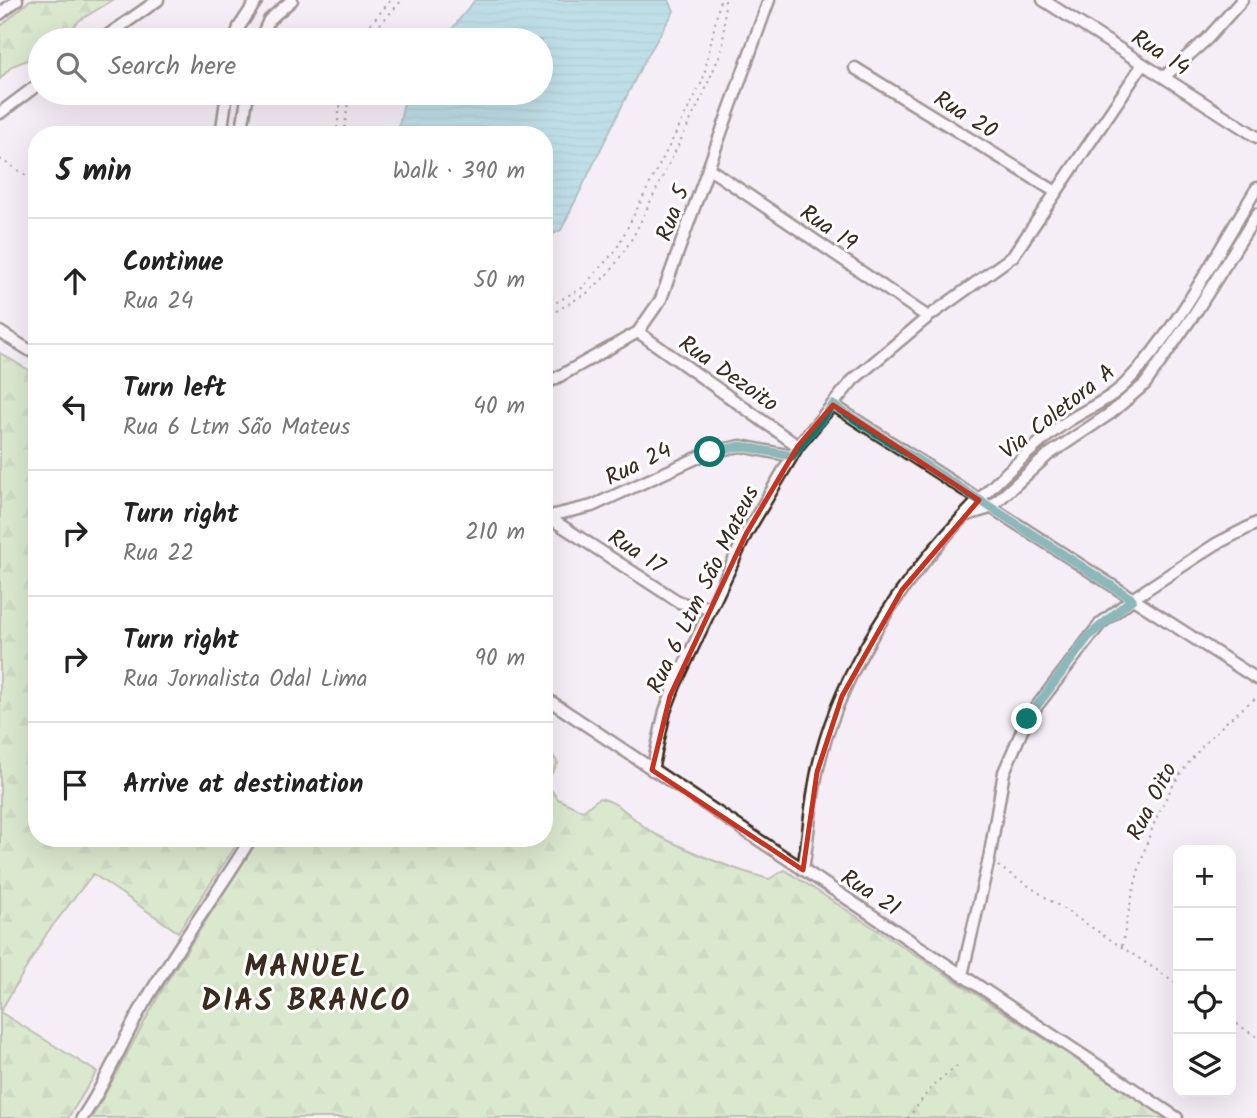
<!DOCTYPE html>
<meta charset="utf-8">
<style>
:root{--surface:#fff;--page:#f2f2f2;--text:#222;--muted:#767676;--line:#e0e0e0}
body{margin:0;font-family:Kalam,sans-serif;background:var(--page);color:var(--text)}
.controls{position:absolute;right:21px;bottom:21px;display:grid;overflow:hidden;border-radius:14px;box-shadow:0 7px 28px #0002}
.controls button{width:63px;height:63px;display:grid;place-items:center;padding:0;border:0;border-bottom:2px solid var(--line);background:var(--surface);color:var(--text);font:35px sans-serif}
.stop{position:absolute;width:21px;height:21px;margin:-16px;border:5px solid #0f766e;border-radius:50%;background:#fff}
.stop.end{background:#0f766e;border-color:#fff;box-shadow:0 2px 7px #0008}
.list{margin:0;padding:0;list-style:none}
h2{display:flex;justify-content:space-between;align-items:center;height:91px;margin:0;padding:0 28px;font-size:30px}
h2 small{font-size:23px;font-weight:400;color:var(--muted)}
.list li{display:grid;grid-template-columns:46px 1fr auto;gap:21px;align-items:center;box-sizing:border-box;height:126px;padding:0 28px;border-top:2px solid var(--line)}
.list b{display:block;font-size:26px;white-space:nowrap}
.list p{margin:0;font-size:23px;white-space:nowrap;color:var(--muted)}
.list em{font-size:23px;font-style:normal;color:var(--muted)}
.icon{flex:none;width:38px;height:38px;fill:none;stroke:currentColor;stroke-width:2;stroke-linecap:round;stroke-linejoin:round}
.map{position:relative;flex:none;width:1257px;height:1118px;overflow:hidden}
.search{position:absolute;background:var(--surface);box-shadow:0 7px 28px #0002;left:28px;top:28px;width:525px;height:77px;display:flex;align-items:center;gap:18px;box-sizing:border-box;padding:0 24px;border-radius:38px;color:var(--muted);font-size:26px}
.panel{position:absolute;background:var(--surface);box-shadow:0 7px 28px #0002;left:28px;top:126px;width:525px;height:721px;border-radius:28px}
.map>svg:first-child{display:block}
.forest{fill:url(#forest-firs);stroke:#7a865d;stroke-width:2}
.water{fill:url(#water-rules);stroke:#618b8b;stroke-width:2}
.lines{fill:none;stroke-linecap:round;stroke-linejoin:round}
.street-casing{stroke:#3b2a1e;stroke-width:15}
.path{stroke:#3b2a1e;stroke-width:2;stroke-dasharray:2 5;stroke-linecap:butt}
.street{stroke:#fff;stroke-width:10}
.route{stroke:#0f766e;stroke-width:9}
.marked{fill:none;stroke:#c8321e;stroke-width:5;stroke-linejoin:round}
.labels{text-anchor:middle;stroke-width:6;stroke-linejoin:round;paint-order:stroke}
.street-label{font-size:23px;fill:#3b2a1e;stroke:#fff}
.district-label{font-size:30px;font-weight:bold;letter-spacing:2px;fill:#3b2a1e;stroke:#fff}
</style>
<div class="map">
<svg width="1257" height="1118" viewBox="0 0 1257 1118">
<defs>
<pattern id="forest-firs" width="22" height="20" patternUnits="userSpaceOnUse" patternTransform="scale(1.75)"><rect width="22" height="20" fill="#b9e19c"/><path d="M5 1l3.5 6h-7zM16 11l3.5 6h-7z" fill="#a0c186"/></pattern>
<pattern id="water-rules" width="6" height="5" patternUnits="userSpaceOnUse" patternTransform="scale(1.75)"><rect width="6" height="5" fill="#7bccd4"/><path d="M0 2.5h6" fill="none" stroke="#6bafb6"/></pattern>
</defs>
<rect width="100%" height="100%" fill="#f5eef7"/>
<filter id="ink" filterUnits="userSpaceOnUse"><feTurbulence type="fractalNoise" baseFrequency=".0143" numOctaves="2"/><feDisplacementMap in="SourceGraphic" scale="14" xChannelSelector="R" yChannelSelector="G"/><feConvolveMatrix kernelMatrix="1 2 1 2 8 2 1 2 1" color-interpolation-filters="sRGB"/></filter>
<g filter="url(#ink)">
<path class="forest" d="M30,0H113L80,20L59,40H40V55L12,66L0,79V27Z
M0,353L37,375V838H241L178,932L93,874L47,933L0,1012L97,1072L68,1118H0Z
M544,707L545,744L558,763L546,783L558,799L583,811L599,798C624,803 634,823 657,835C693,853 731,869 769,879L785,870L1166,1118H92L164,986L259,838H544Z"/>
<path class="water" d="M475,0H669L674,11L642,65L561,230L544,239V135H397L406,93H541V40H443Z"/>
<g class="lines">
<g class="street-casing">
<path id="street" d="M1043,0L1257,137
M0,14L17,0
M101,40L158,0
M235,40L239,27L257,0
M260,40L269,20L292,0
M855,68L1056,192
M1164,77L1207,39L1242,0
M0,113L40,83
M221,135L227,93
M241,135L248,93
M708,168L928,317
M0,332L37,355
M638,332L798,446
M544,385L638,332L661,299L769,0
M833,405L1257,679
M545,515L679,602L695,607L712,606
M967,515L990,508L1048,455L1111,413L1145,384L1197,310L1257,214
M544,521L554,515L592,506L710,452L741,446L792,456
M544,697L1177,1118
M652,770L665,711L675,685L746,534L798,446L853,380L928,317L1013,256L1143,64
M803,870C809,832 811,792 821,755C853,635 938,534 1028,453C1040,442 1053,431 1065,423C1086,409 1110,400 1127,382C1179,328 1217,252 1257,188
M962,975L989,859L1004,772L1027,719L1100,624L1132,599L1216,544L1257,523
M82,1118C105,1085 119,1049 138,1014C172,953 215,898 251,838"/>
</g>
<path class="path" d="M357,40L391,0
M366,40L402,0
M336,135L342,93
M344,135L349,93
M0,159L37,182
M544,309L582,288L616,250L703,80L720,0
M544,318L589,292L611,271L633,237L703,95L723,47L725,0
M998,866L1178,984
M1122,946C1143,835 1162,768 1257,697
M1231,1020L1257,1037
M908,1118L934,1084L961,1063"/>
<use href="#street" class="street"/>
</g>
</g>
<g class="lines" filter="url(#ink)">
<path class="route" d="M710,452L741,446L792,456L833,405L1132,599L1088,637L1027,719"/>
</g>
<path d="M0 0H1257V1118H0ZM833,405L979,500L902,590L842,696L817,772L803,870L652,770L670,696L746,534L798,446Z" fill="#f5eef7" fill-opacity=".55" fill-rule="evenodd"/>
<path class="marked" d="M833,405L979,500L902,590L842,696L817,772L803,870L652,770L670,696L746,534L798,446Z"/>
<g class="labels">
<g class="street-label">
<text transform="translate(1161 52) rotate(33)" y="8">Rua 14</text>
<text transform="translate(966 114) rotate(32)" y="8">Rua 20</text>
<text transform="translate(672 213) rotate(-70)" y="8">Rua 5</text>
<text transform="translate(829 227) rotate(34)" y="8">Rua 19</text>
<text transform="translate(729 373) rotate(35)" y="8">Rua Dezoito</text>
<text transform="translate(1057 411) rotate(-38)" y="8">Via Coletora A</text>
<text transform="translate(638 463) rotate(-26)" y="8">Rua 24</text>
<text transform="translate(637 551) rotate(33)" y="8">Rua 17</text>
<text transform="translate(702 589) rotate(-64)" y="8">Rua 6 Ltm São Mateus</text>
<text transform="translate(1151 801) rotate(-63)" y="8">Rua Oito</text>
<text transform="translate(871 892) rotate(33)" y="8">Rua 21</text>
</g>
<g class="district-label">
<text x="306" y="976">MANUEL<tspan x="306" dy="34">DIAS BRANCO</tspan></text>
</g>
</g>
</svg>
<div class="controls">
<button>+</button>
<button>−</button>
<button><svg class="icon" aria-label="locate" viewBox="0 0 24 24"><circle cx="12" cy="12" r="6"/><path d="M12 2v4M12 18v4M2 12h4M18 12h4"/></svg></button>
<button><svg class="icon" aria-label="layers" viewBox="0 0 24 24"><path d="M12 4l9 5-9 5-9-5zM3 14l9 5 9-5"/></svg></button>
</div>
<div class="stop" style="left:710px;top:452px"></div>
<div class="stop end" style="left:1027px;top:719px"></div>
<div class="search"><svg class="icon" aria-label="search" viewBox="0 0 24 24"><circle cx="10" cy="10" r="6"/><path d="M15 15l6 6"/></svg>Search here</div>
<section class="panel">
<h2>5 min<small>Walk · 390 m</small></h2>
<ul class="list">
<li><svg class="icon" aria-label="ahead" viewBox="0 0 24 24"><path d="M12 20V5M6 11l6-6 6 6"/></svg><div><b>Continue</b><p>Rua 24</p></div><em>50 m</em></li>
<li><svg class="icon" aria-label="left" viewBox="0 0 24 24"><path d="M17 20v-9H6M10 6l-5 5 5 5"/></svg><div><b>Turn left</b><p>Rua 6 Ltm São Mateus</p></div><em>40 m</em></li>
<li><svg class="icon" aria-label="right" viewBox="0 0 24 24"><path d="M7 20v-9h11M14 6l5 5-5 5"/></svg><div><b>Turn right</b><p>Rua 22</p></div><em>210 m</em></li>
<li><svg class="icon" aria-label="right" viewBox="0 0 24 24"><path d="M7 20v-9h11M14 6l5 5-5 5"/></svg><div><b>Turn right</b><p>Rua Jornalista Odal Lima</p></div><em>90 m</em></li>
<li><svg class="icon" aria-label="arrive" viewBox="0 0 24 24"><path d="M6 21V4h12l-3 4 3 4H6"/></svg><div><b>Arrive at destination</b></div></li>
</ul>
</section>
</div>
